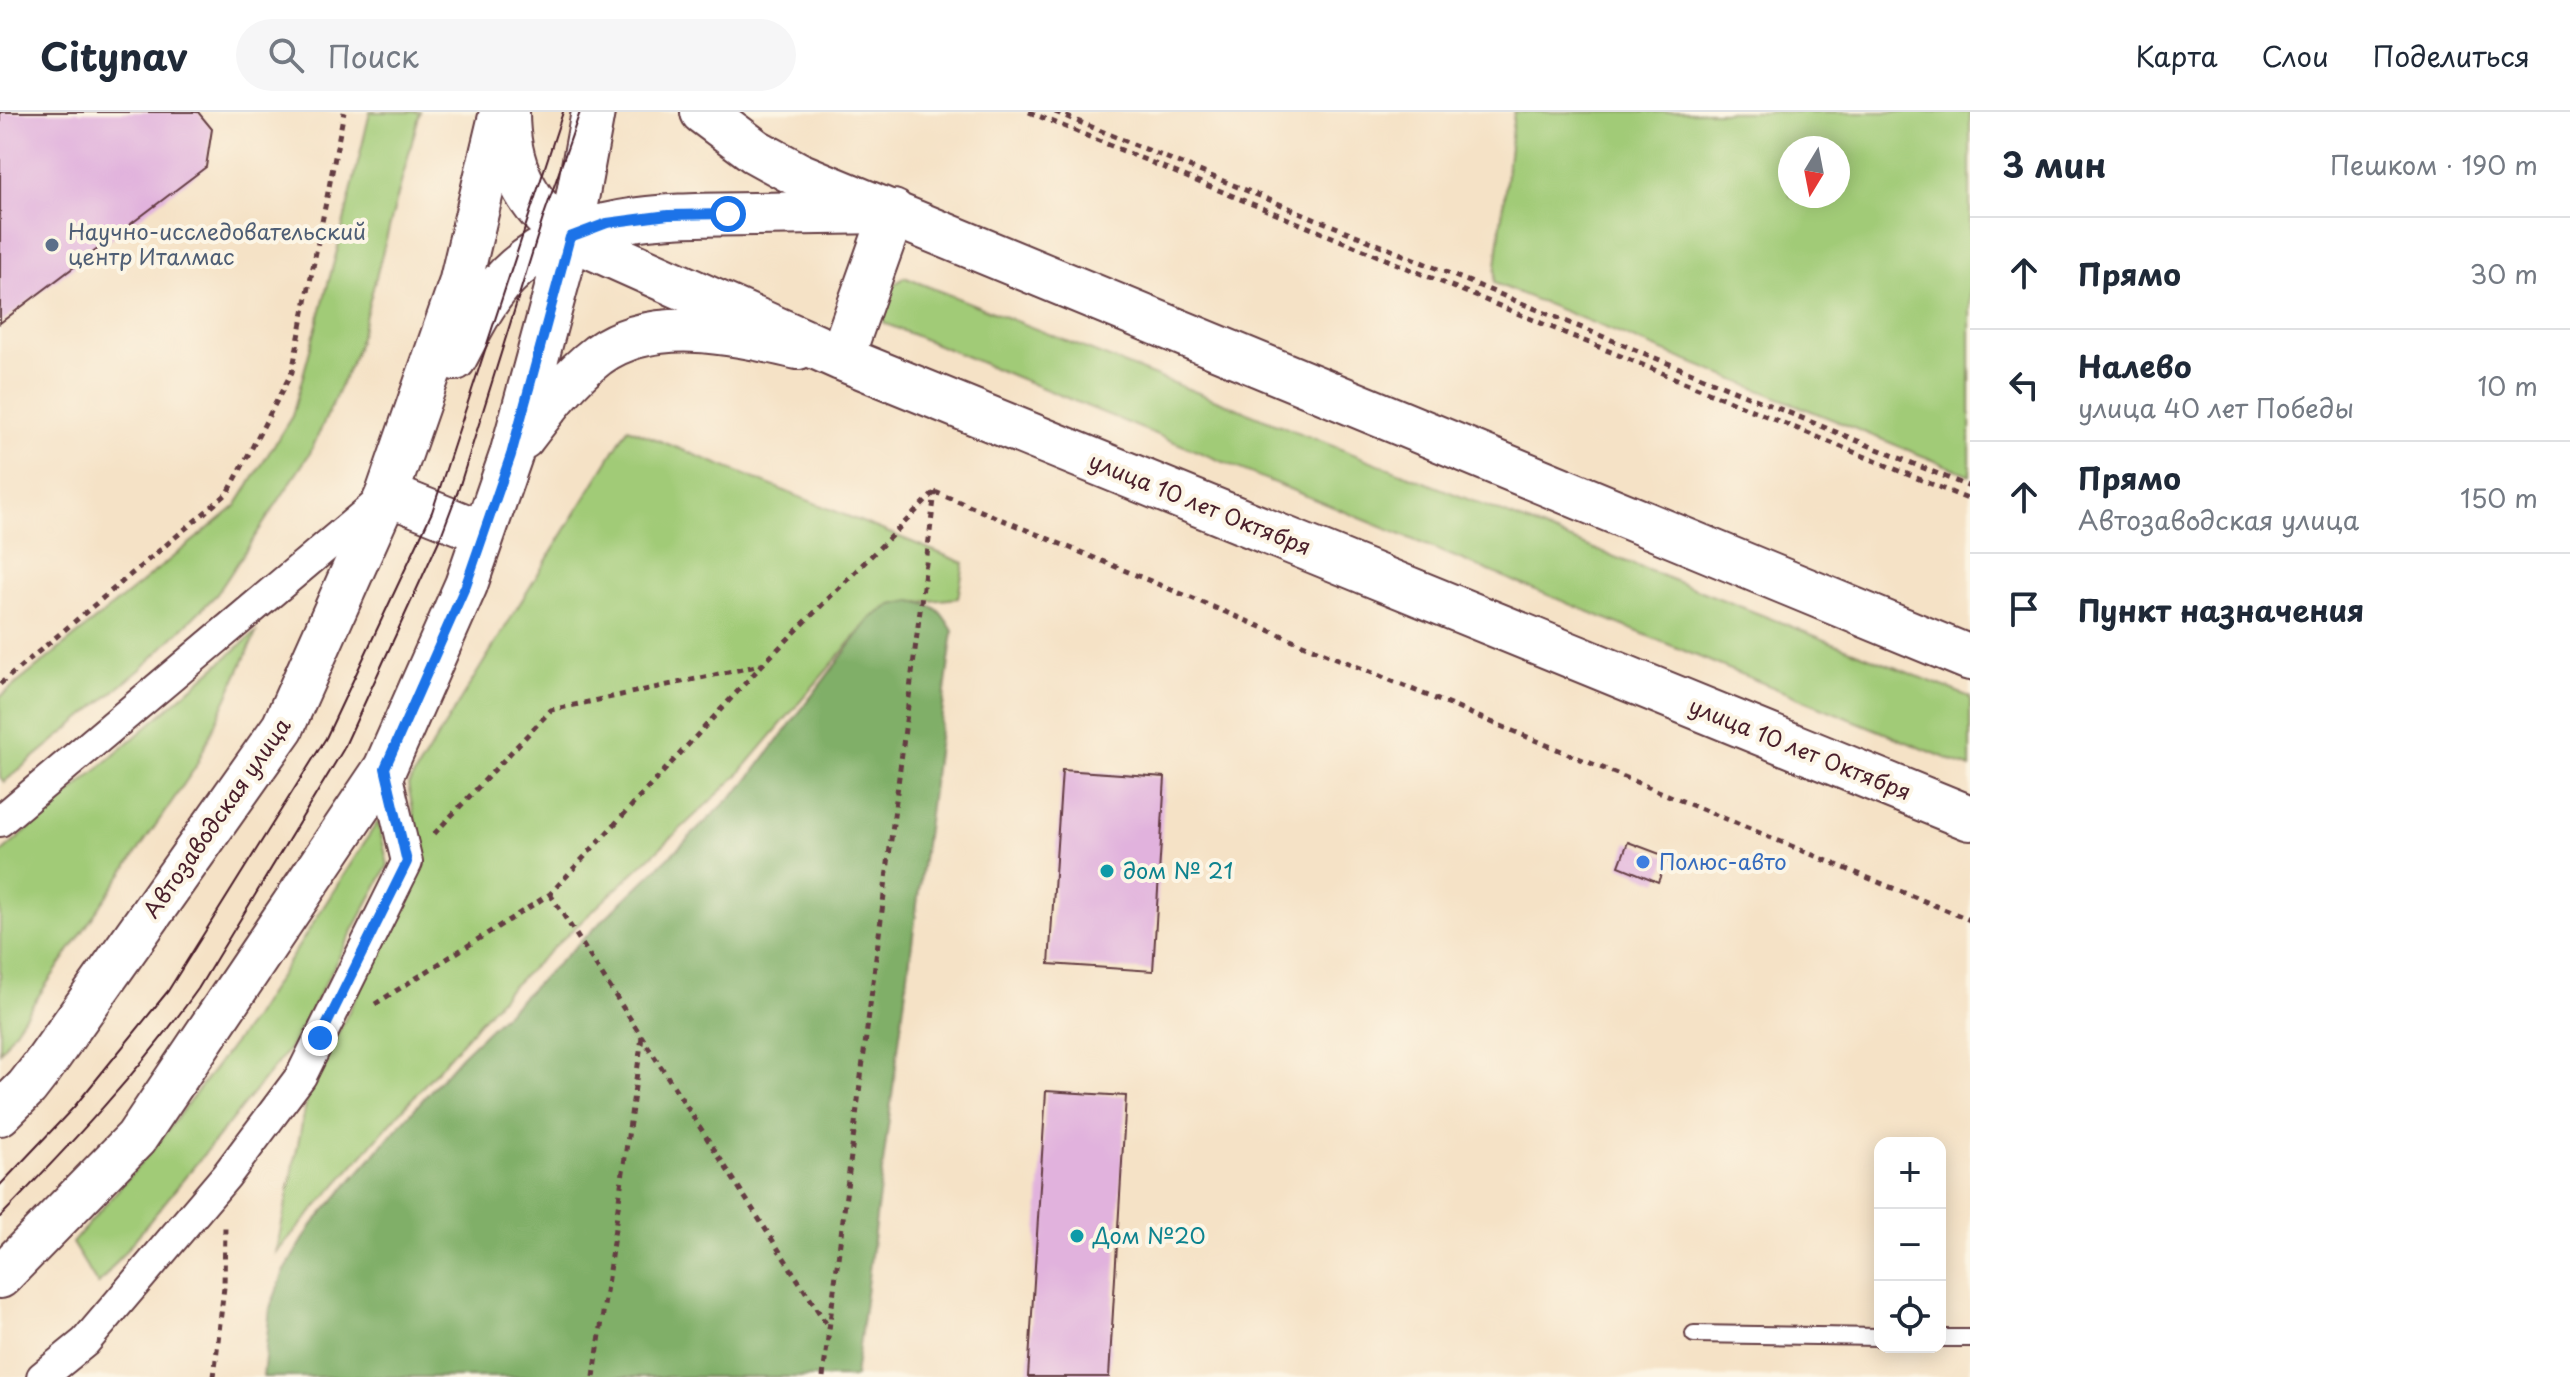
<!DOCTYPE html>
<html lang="ru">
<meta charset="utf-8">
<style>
:root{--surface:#fff;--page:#f6f6f7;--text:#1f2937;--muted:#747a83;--line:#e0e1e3}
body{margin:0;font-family:"Playpen Sans",sans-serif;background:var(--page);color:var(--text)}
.controls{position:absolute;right:24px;bottom:24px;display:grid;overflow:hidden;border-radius:16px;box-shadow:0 4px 20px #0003}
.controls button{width:72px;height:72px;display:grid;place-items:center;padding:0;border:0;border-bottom:2px solid var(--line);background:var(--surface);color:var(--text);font:40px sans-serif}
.compass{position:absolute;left:1778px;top:24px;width:72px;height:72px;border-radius:50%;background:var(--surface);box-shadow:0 4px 20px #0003;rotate:190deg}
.stop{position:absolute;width:24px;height:24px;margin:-18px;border:6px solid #1a73e8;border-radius:50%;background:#fff}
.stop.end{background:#1a73e8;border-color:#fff;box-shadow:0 2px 8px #0008}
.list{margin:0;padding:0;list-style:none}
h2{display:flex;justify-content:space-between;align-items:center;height:104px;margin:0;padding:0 32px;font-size:34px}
h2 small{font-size:26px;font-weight:400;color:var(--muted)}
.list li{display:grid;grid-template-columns:52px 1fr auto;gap:24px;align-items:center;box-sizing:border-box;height:112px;padding:0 32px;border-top:2px solid var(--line)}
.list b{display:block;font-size:30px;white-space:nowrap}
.list p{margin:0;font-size:26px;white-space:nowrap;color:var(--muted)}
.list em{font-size:26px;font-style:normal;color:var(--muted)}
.icon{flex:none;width:44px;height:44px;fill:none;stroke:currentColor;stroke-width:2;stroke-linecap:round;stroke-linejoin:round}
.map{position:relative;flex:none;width:1970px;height:1265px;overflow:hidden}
header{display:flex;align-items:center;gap:48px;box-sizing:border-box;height:112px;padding:0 40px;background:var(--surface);border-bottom:2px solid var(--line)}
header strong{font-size:38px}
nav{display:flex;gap:44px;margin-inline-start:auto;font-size:28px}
.search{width:560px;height:72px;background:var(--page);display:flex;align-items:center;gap:20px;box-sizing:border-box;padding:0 28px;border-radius:44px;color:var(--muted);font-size:30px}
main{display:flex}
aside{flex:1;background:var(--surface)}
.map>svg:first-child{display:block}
.green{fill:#a1cb77;stroke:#767551;stroke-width:2;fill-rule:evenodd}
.forest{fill:#80af68;stroke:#65674a;stroke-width:2}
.building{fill:#e1b2dd}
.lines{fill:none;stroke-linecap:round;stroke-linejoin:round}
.service-casing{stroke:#643c42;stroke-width:20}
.minor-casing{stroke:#643c42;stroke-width:34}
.secondary-casing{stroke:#643c42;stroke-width:46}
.primary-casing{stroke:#643c42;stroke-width:48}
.path{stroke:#643c42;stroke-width:5;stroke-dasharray:6 6;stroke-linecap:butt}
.service{stroke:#fff;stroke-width:16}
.minor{stroke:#fff;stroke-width:30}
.secondary{stroke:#fff;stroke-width:42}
.primary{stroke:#fff;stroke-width:44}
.tram{stroke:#4a1f2b;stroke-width:2}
.route{stroke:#1a73e8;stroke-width:10}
.service-dot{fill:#5c6f8a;stroke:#fcf5e5;stroke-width:3}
.shop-dot{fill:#3f7fe0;stroke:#fcf5e5;stroke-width:3}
.culture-dot{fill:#0f9aa8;stroke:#fcf5e5;stroke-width:3}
.labels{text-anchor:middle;stroke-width:8;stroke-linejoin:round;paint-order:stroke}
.service-label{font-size:22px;fill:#4e5e75;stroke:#fcf5e5;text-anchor:start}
.street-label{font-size:22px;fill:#4a1f2b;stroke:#fcf5e5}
.shop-label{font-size:22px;fill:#366cbe;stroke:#fcf5e5;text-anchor:start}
.culture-label{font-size:22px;fill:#0d838f;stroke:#fcf5e5;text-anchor:start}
</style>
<header>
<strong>Citynav</strong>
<div class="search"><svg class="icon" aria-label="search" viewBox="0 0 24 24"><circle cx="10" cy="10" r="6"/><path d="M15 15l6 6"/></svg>Поиск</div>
<nav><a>Карта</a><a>Слои</a><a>Поделиться</a></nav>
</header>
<main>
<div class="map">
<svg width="1970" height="1265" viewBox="0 0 1970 1265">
<rect width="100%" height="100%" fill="#fcf5e5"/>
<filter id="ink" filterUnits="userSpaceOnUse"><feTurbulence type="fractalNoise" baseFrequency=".0125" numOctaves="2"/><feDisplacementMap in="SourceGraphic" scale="16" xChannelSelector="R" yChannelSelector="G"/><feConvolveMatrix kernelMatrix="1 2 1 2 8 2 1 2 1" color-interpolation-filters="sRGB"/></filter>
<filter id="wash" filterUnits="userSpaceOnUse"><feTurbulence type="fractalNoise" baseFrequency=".006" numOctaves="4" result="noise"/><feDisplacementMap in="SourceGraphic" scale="32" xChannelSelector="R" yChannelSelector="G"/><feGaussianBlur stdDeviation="1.8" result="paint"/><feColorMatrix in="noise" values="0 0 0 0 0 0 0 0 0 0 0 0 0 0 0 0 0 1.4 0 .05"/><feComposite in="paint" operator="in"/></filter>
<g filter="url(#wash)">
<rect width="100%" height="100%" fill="#f5e2c6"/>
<path class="green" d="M370,0H420L356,240L310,341L217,482L141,557L4,670L0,665V585L236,394L292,304L338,135Z
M1514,0H1970V363L1494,171ZM1838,36V84H1790V36Z
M904,165L1970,585V656L884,211L882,183Z
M628,316L964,451L958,486L892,493L871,506L737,664L507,879L276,1141L308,982L423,749L408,673Z
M257,519L195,656L0,940V742Z
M378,709L388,753L292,933L98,1173L72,1131L153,1037L253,906Z"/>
<path class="forest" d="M911,489C937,493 940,497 953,519L855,1265H263L270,1196L284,1160L312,1113L461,944L744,673L871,506L892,493Z"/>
<g id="blocks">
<path class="building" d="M0,0H198L212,17L206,55L0,211Z
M1062,658L1165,665L1153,859L1049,852Z
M1628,730L1668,745L1658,770L1619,754Z
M1046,979L1126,984L1109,1265H1028Z"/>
</g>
</g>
<g filter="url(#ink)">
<use href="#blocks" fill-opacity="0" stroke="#643c42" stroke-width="2"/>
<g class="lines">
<g class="service-casing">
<path id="service" d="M1694,1222L1880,1225
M1940,1226H1970"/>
</g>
<g class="minor-casing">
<path id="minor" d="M0,709L380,389
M42,1265L85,1230L226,1064L301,964L407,750L385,656"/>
</g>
<g class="secondary-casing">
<path id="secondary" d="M455,247C472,215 488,180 516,156C580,100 674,103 754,102C798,101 843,101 888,100
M523,326C545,297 569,265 598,243C655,202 735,222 798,236
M387,382L484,421
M0,1002L27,975L41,957L283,615L387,382L460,172L501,0
M0,1165L136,1026L385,656L466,473L511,343L570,125L593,0"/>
</g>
<g class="primary-casing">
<path id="primary" d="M507,0C507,53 525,94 570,125L841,246L1970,706
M703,0L755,39L799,63L1970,546
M841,246L893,100"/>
</g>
<path class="path" d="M1029,0L1970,388
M1055,0L1970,375
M935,380L1970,808
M0,572L228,381L292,260L344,0
M434,722L551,598L761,553
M550,782L829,1216
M375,892L550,782L762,553L934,381
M214,1265L224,1175L225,1115
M594,1265L642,925
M823,1265L935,380"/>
<use href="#service" class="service"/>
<use href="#minor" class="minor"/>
<use href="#secondary" class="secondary"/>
<use href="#primary" class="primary"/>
<path class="tram" d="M0,1073L74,995L168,879L326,626L432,400L563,0
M0,1105C70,1033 139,960 198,877L343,638L441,424L459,376L544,103L580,0"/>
</g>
</g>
<g class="lines" filter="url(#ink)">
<path class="route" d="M320,926L407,750L385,656L466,473L511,343L570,125L607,111L668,103L728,102"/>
</g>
<circle class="service-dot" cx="52" cy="133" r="8"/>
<circle class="shop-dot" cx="1643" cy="750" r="8"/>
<g class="culture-dot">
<circle cx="1107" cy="759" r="8"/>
<circle cx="1077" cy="1124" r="8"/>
</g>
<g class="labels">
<g class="service-label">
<text x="68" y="128">Научно-исследовательский<tspan x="68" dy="25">центр Италмас</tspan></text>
</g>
<g class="street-label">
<text transform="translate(1200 392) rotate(22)" y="8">улица 10 лет Октября</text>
<text transform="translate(1800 637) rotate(22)" y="8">улица 10 лет Октября</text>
<text transform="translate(217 706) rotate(-55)" y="8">Автозаводская улица</text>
</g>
<g class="shop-label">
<text x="1659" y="758">Полюс-авто</text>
</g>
<g class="culture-label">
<text x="1123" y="767">дом № 21</text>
<text x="1093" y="1132">Дом №20</text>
</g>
</g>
</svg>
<div class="controls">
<button>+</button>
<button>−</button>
<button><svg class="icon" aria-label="locate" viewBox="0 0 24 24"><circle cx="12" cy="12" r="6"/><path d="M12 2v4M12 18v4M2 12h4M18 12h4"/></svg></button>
</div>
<svg class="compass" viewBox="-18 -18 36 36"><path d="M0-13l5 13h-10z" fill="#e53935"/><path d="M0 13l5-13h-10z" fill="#747a83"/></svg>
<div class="stop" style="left:728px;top:102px"></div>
<div class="stop end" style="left:320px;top:926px"></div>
</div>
<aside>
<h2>3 мин<small>Пешком · 190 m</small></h2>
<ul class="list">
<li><svg class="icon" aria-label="ahead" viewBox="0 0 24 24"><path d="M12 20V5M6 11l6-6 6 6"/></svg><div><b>Прямо</b></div><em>30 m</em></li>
<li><svg class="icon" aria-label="left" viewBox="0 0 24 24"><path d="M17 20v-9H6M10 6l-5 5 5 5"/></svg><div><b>Налево</b><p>улица 40 лет Победы</p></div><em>10 m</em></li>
<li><svg class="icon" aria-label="ahead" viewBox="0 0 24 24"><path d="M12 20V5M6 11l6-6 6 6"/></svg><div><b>Прямо</b><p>Автозаводская улица</p></div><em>150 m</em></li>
<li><svg class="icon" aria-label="arrive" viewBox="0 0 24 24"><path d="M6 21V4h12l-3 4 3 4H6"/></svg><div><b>Пункт назначения</b></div></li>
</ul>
</aside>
</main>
